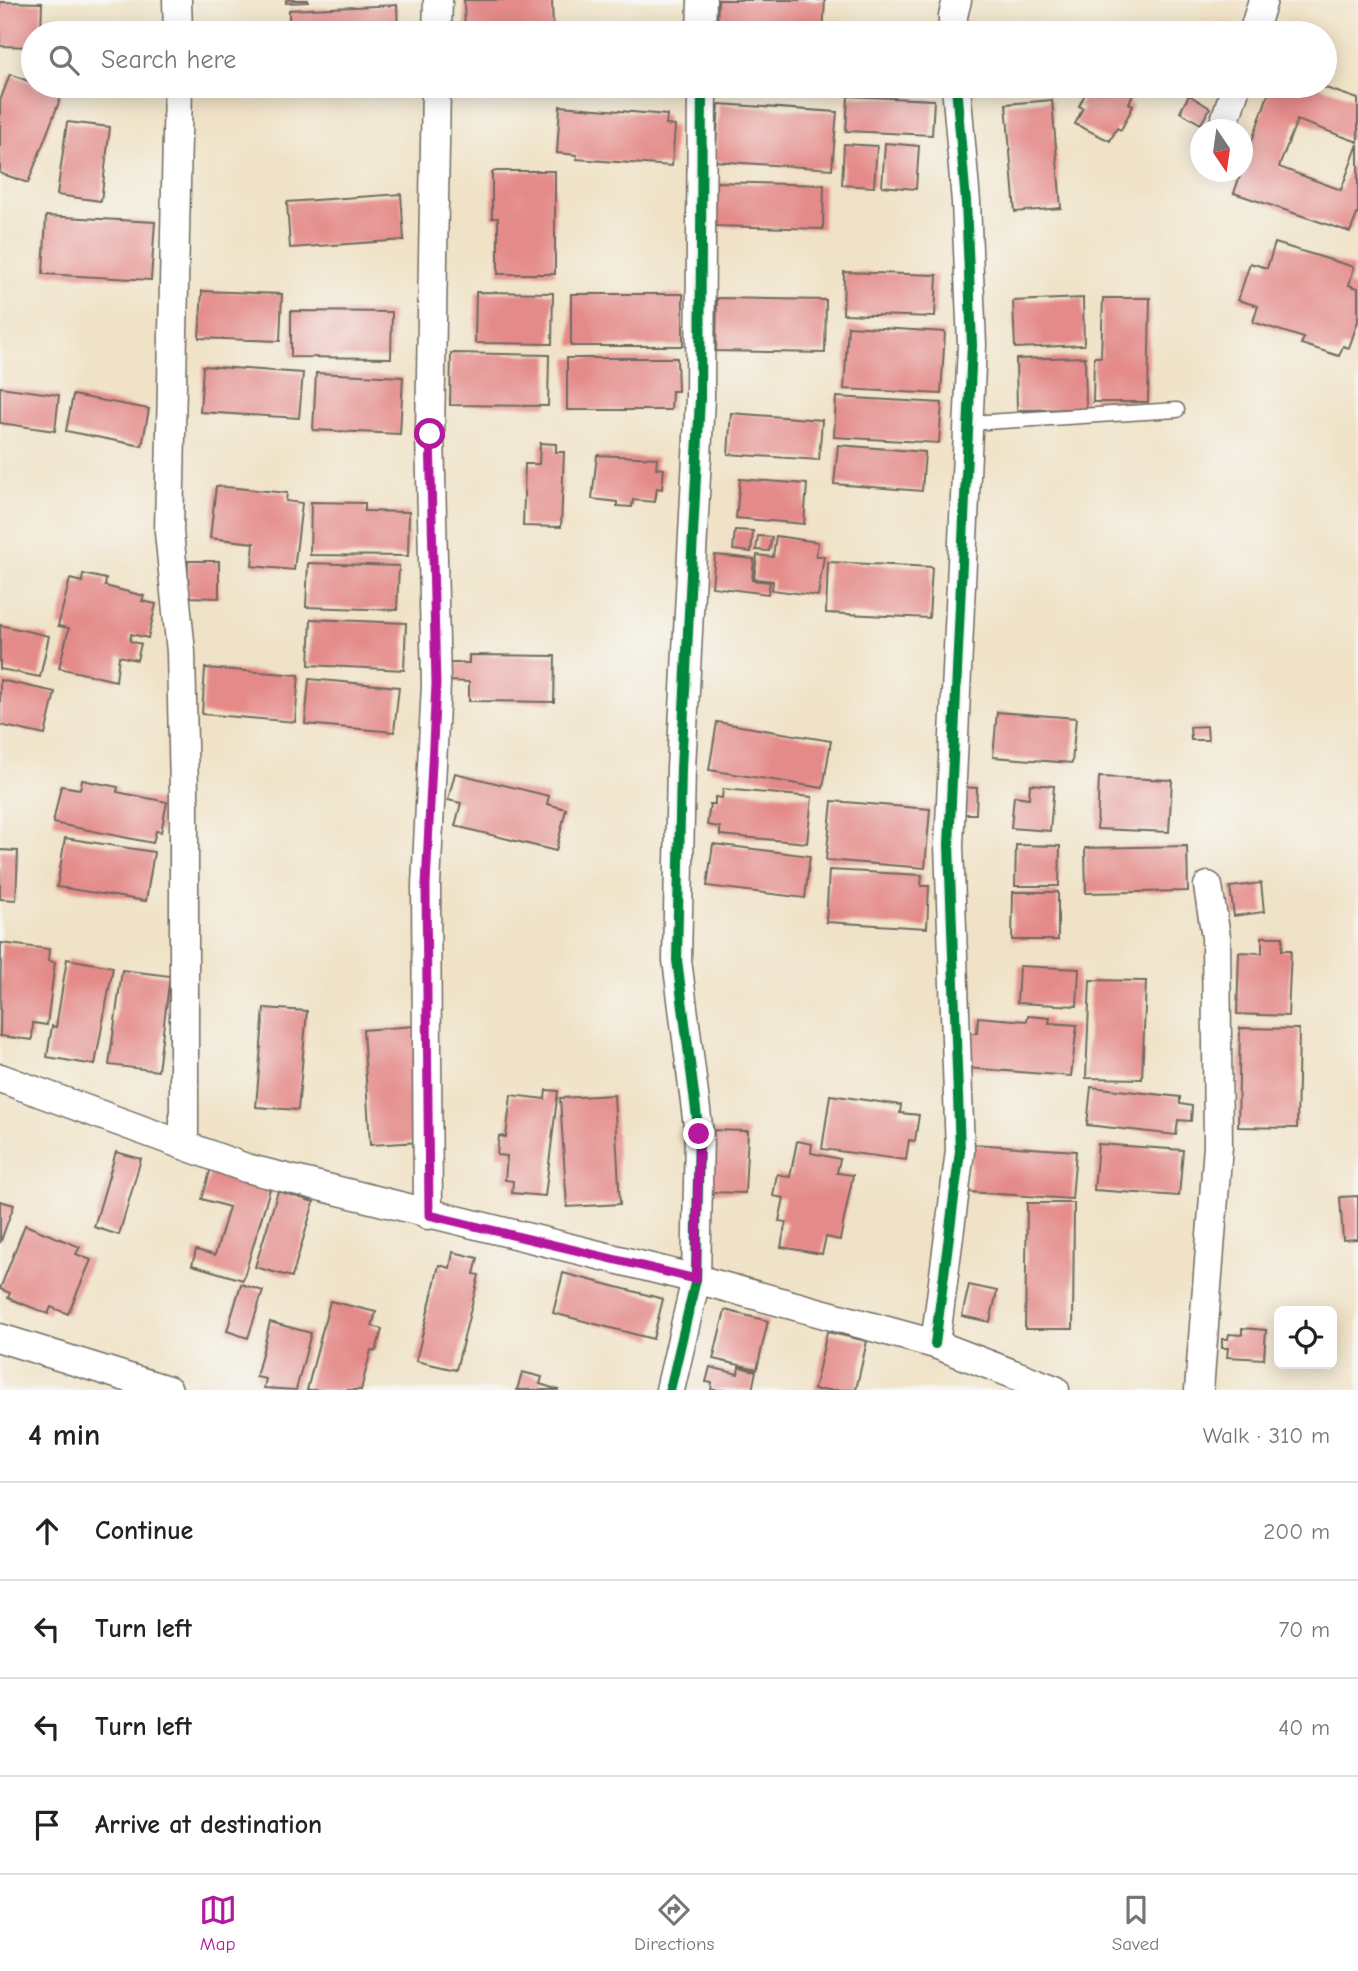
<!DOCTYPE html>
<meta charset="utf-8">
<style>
:root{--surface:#fff;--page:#f6f6f6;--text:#222;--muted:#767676;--line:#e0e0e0;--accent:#b5179e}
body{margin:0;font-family:"Comic Neue",sans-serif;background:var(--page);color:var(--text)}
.controls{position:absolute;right:21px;bottom:21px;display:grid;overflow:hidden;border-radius:10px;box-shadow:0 4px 18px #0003}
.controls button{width:63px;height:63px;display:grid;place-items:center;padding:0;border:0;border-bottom:2px solid var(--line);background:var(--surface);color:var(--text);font:35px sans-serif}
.compass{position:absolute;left:1190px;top:119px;width:63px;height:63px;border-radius:50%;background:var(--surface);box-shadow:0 4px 18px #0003;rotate:167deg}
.stop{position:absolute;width:21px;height:21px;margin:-16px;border:5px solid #b5179e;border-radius:50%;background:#fff}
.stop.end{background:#b5179e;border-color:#fff;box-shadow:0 2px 7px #0008}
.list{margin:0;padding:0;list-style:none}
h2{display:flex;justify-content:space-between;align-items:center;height:91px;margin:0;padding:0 28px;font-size:30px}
h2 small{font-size:23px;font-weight:400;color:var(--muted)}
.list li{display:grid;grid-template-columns:46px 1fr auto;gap:21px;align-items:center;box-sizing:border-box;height:98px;padding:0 28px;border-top:2px solid var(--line)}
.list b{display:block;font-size:26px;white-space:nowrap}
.list em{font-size:23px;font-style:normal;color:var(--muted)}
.icon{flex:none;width:38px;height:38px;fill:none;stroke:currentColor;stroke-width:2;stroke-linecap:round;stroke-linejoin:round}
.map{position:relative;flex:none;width:1358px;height:1390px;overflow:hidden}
.search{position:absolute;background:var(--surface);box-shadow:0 4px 18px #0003;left:21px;right:21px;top:21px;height:77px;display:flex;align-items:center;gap:18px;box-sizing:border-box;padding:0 24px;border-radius:38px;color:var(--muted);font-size:26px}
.sheet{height:483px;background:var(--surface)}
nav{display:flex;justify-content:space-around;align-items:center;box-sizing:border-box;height:98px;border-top:2px solid var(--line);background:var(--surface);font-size:19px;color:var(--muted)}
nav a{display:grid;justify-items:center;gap:4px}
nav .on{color:var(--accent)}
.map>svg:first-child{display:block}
.building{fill:#e48b89}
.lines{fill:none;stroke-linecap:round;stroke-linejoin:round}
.lane-casing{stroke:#706b61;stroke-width:17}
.street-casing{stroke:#706b61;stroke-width:31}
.lane{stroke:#fff;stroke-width:14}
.street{stroke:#fff;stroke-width:28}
.cycleway-casing{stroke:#f6f6f2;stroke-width:15}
.cycleway{stroke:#00873e;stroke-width:10}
.route{stroke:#b5179e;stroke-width:9}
</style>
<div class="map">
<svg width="1358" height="1390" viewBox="0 0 1358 1390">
<rect width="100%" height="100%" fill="#f6f6f2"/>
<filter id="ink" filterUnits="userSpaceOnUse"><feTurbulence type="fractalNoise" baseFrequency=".0143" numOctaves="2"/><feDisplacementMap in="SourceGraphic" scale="14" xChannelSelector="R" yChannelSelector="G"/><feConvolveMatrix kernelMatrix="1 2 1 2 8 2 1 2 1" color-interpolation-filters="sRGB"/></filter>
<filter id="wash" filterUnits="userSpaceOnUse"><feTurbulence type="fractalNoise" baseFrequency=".00686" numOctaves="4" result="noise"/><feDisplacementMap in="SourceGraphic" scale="28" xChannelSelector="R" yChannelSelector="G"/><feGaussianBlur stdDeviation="1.57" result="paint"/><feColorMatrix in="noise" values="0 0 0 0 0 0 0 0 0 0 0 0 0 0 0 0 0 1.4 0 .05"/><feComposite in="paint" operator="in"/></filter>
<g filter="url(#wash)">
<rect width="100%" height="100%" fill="#f0e2c6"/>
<g id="blocks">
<path class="building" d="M286,0H308V2L286,3Z
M464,0H552L553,31L465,33Z
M718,0H825L823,33L717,30Z
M0,2L42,3L41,33H33V47L0,46Z
M397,5L398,33H289V10Z
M841,29L875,31V33H840Z
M10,74L33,83V86L62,94L28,183L0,173V101Z
M1089,86H1137L1129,103L1133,106L1121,130L1117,128L1110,141L1075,124L1083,108L1079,106Z
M1271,86H1320L1358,99V142L1297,120L1279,167L1341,190L1358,144V212L1350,232L1234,193Z
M1189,95L1210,108L1201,124L1180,112Z
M848,96L934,100L932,135L846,131Z
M1052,100L1061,208L1015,212L1006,104Z
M719,104L837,112L832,169L715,161Z
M560,106L667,115L666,125L675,126L672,166L576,159L577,155L557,153Z
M67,122L110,127L101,201L57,195Z
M885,143L919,146L916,189L882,186Z
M844,144L877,146L874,187L842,185Z
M497,171H555V274H498V218H492V172Z
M716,182L824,185L823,229L714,226Z
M401,194L404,240L290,248L287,202Z
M46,216L155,222L151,280L43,274Z
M1275,243L1354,267L1349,285L1358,288V321L1349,348L1343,346L1339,356L1301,344L1304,338L1253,322L1258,306L1238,300L1250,263L1267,268Z
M844,272L937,275L935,317L843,314Z
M202,291L282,294L280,341L199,338Z
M476,292L553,293L552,344L475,343Z
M571,294H683V346H571Z
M717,298L826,300L825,353L716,351Z
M1083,298L1084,345L1015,348L1013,301Z
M1103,298H1150L1148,402H1093L1094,357H1101Z
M291,311L392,312L391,358L291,357Z
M848,326L945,332L941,394L844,389Z
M451,353L549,355L548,406L450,405Z
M1085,357L1086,409L1017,410L1016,359Z
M567,358H677L678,391H672L671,410H567Z
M203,366L303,373L299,418L200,412Z
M316,373L403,377L400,434L313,430Z
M0,387L59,395L55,431L0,423Z
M73,395L149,409L142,446L66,431Z
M836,397L942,403L939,443L834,437Z
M731,413L822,420L819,460L728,454Z
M540,443L556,444V452H564L561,527L523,526L525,464H539Z
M838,445L925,452L922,491L834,484Z
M597,455L657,458L656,468L664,469L662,489L657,488L655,502L633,500L632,507L617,506V502L592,499Z
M740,479L807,484L804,524L736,518Z
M216,486L287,493L286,501L302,503L294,570L252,566L254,543L210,538Z
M311,502L365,503V511L409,512L408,556L310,555Z
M735,530L753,531L751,552L733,550Z
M758,536L772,537L769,551L756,550Z
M776,536L818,542L816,556H824L818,596L772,590L773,581L754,579L757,555L773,557Z
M715,555L754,559L752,580L770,582L768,594L712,587Z
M188,561H219V598L187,597Z
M828,562L932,567L929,618L826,613Z
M308,563L399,566L397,610L306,607Z
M83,574L106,579L105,586L144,596L142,601L156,604L148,638L131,634L130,641L141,644L137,660L119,656L116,681L59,668L69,628L58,626L70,579L82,582Z
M311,619L406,623L404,670L309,665Z
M0,625L49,636L40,677L0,669Z
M469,655L555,656L554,702L469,701V682L449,681V663H469Z
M205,668L299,675L295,722L202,714Z
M309,679L399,687L394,732L305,724Z
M0,680L55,692L45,735L0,725Z
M997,712L1076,718L1072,763L993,757Z
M717,722L831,741L823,788L709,770Z
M1207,726L1208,740H1191L1190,727Z
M455,773L549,796L547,804L566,809L556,851L455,826L461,803L448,800Z
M1099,777L1172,780L1169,832L1097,829Z
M82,780L118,787L117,792L167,802L161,832L156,831L153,843L53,823L61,786L80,789Z
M1030,784L1054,786L1050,831L1011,828L1014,796L1029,798Z
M960,787L977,788L976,814H958Z
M723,789L812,797L807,843L720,835V827L707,825L710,804H715V797L722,798Z
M832,801L930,809L925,868L826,860Z
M65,838L154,852L146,901L57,887Z
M713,844L810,856L805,898L707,886Z
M1016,845L1060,846L1059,886H1015Z
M1187,846L1188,891L1086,893L1085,848Z
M0,850L18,851L16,900L0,899Z
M829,870L922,875L921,886H929L927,928L826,922Z
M1261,883L1264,912L1234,916L1230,887Z
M1013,892H1058V940H1012Z
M1262,937H1283L1282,950H1291L1288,1016L1237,1014L1239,952L1262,953Z
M1,943L49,949L48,961L55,962L47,1025L33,1023L32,1040L0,1036Z
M67,959L113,967L95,1065L47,1057L52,1026L56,1027Z
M1019,966L1079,969L1077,1006L1017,1003Z
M122,970L170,976L158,1071L109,1065Z
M1090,980L1146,981L1142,1079L1086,1078Z
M264,1008L307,1011L298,1110L256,1107Z
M1028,1016L1050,1018L1049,1023L1077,1025L1071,1076L967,1068L970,1033H977L978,1017L1027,1021Z
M414,1026L421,1142L370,1145L363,1030Z
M1240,1028L1299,1029L1297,1128L1238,1127Z
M1091,1087L1180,1097V1104L1192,1106L1191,1121L1178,1120L1176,1135L1087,1125Z
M546,1090L558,1091L545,1196L512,1193L513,1181L505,1180L507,1156L497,1155L499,1136L506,1137L511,1095L545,1099Z
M614,1095L620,1204L567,1207L560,1098Z
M830,1095L901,1105L900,1113L919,1115L915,1141L909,1140L906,1160L822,1149Z
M710,1130L748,1131L745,1193L708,1192Z
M797,1141L812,1144L811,1153L840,1159L837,1173L853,1175L840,1240L826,1237L822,1254L781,1247L786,1222L779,1221L784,1198L773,1196L777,1174L790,1177Z
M973,1144L1076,1151L1072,1199L969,1192Z
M1098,1144L1183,1150L1179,1196L1094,1190Z
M116,1152L141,1159L119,1235L94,1227Z
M213,1161L273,1179L243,1280L192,1265L196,1250L215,1255L229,1207L202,1199Z
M278,1191L314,1202L292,1277L255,1267Z
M1358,1196V1239L1343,1240L1340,1197Z
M0,1201L14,1205L0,1243Z
M1027,1203H1074L1073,1329H1025Z
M25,1225L80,1247L76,1254L91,1260L68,1314L51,1307L48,1314L8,1298L10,1293L0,1289Z
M453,1252L478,1258L474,1274L479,1275L456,1370L416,1361L439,1265L450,1268Z
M563,1273L663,1299L653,1339L553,1313Z
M241,1284L263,1291L248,1338L227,1331Z
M969,1285L997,1291L990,1322L962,1316Z
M330,1301L376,1312L372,1326L382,1329L376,1351L371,1350L361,1390H307Z
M725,1310L768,1321L757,1369L713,1359Z
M270,1322L311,1333L296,1390L264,1388L266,1379L256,1377Z
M1242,1328L1266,1330L1264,1359L1227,1357L1228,1348H1222V1339H1228L1229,1334L1242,1335Z
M827,1332L867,1341L856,1390H814Z
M710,1367L738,1374L739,1367L756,1371L752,1390H711L712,1383L706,1382Z
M522,1372L542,1377L540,1384L559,1390H517Z"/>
</g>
</g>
<g filter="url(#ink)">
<use href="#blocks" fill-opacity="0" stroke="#706b61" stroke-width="2"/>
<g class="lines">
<g class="lane-casing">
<path id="lane" d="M970,423L1177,410"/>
</g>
<g class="street-casing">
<path id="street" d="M177,0L178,33
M437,33L438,0
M701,33L702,0
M953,33V16L957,0
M1253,33L1263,0
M178,86L169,532L181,652L184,792V1143
M1222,130L1236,86
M0,1078L246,1168L696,1279L935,1344L1055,1390
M428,1215L426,885L436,684L430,434L436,86
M0,1338L168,1390
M935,1344L960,1151L949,845L972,345L966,202L956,86
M670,1390L696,1279L699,1134L677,960L681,768L700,398L702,86
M1199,1390L1218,1146L1216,937L1208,886"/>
</g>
<use href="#lane" class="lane"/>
<use href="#street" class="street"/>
<g class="cycleway-casing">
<path id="cycleway" d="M935,1344L960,1151L949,845L972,345L966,202L956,86
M670,1390L696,1279L699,1134L677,960L681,768L700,398L702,86"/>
</g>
<use href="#cycleway" class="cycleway"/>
</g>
</g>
<g class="lines" filter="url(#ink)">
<path class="route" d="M430,434L436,684L426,885L429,1215L696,1279L699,1134"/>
</g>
</svg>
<div class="controls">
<button><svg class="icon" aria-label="locate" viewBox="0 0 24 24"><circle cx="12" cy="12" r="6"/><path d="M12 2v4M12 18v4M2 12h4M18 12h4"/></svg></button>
</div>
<svg class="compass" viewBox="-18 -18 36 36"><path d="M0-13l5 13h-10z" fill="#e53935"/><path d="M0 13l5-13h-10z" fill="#767676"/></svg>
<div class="stop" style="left:430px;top:434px"></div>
<div class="stop end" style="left:699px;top:1134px"></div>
<div class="search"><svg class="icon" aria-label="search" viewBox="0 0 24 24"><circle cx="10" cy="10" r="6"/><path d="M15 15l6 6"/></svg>Search here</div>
</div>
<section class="sheet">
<h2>4 min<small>Walk · 310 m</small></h2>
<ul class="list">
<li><svg class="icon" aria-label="ahead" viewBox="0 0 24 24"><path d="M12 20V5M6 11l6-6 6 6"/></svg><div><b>Continue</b></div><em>200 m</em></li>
<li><svg class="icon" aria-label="left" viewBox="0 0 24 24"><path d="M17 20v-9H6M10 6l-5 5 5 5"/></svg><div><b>Turn left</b></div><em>70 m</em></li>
<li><svg class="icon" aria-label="left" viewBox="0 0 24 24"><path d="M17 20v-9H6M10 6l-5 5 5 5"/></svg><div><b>Turn left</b></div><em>40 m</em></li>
<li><svg class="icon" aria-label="arrive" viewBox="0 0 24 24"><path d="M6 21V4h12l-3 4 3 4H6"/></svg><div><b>Arrive at destination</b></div></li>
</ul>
</section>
<nav>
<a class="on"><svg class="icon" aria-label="map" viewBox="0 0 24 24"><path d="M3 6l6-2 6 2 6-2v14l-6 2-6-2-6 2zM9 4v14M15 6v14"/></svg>Map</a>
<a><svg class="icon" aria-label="directions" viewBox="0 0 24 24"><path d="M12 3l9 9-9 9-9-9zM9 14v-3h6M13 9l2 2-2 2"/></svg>Directions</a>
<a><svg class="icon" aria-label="saved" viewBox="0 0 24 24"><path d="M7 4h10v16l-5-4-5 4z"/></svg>Saved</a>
</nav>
